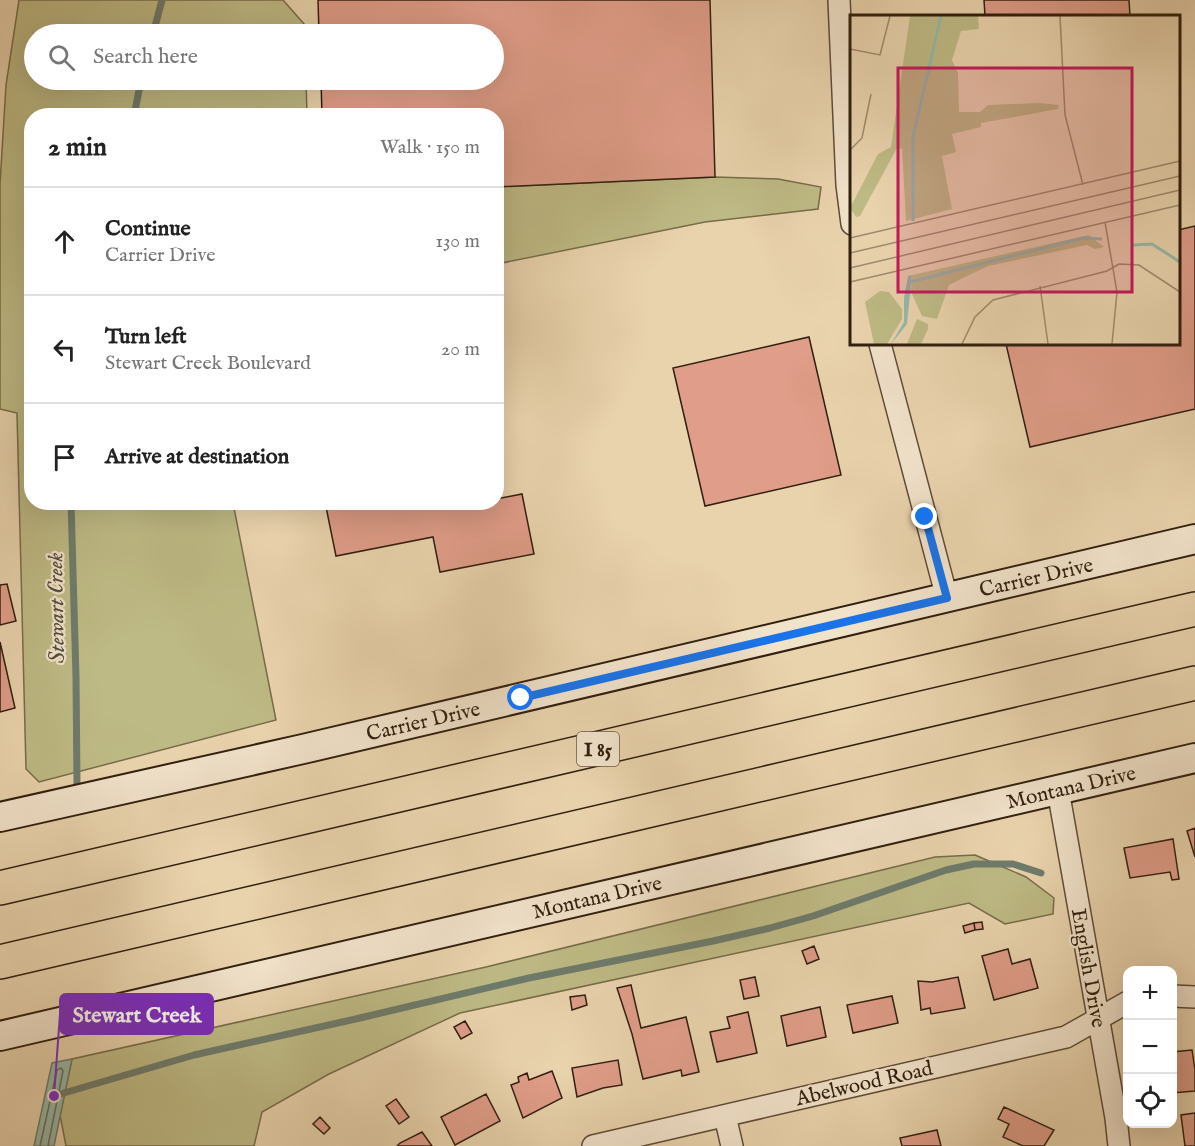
<!DOCTYPE html>
<meta charset="utf-8">
<style>
:root{--surface:#fff;--page:#f2f2f2;--text:#222;--muted:#767676;--line:#e0e0e0}
body{margin:0;font-family:"IM FELL English",serif;background:var(--page);color:var(--text)}
.controls{position:absolute;right:18px;bottom:18px;display:grid;overflow:hidden;border-radius:12px;box-shadow:0 6px 24px #0002}
.controls button{width:54px;height:54px;display:grid;place-items:center;padding:0;border:0;border-bottom:2px solid var(--line);background:var(--surface);color:var(--text);font:30px sans-serif}
.stop{position:absolute;width:18px;height:18px;margin:-14px;border:4px solid #1a73e8;border-radius:50%;background:#fff}
.stop.end{background:#1a73e8;border-color:#fff;box-shadow:0 2px 6px #0008}
.list{margin:0;padding:0;list-style:none}
h2{display:flex;justify-content:space-between;align-items:center;height:78px;margin:0;padding:0 24px;font-size:26px}
h2 small{font-size:20px;font-weight:400;color:var(--muted)}
.list li{display:grid;grid-template-columns:39px 1fr auto;gap:18px;align-items:center;box-sizing:border-box;height:108px;padding:0 24px;border-top:2px solid var(--line)}
.list b{display:block;font-size:22px;white-space:nowrap}
.list p{margin:0;font-size:20px;white-space:nowrap;color:var(--muted)}
.list em{font-size:20px;font-style:normal;color:var(--muted)}
.icon{flex:none;width:33px;height:33px;fill:none;stroke:currentColor;stroke-width:2;stroke-linecap:round;stroke-linejoin:round}
.map{position:relative;flex:none;width:1195px;height:1146px;overflow:hidden}
.search{position:absolute;background:var(--surface);box-shadow:0 6px 24px #0002;left:24px;top:24px;width:480px;height:66px;display:flex;align-items:center;gap:15px;box-sizing:border-box;padding:0 21px;border-radius:33px;color:var(--muted);font-size:22px}
.panel{position:absolute;background:var(--surface);box-shadow:0 6px 24px #0002;left:24px;top:108px;width:480px;height:402px;border-radius:24px}
.map>svg:first-child{display:block}
.green{fill:#beba85;stroke:#786c4a;stroke-width:1.5}
.water{fill:#97b8a8;stroke:#6e7b6b;stroke-width:1.5}
.lines{fill:none;stroke-linecap:round;stroke-linejoin:round}
.shore{stroke:#646c5c;stroke-width:1.5}
.stream{stroke:#6e7b6b;stroke-width:7}
.building{fill:#e09d89;stroke:#311f0f;stroke-width:1.5}
.street-casing{stroke:#5f4c36;stroke-width:24}
.secondary-casing{stroke:#311f0f;stroke-width:32}
.highway-casing{stroke:#311f0f;stroke-width:36}
.street{stroke:#f1e2ca;stroke-width:21}
.secondary{stroke:#f1e2ca;stroke-width:28}
.highway{stroke:#e9d3ad;stroke-width:33}
.route{stroke:#1a73e8;stroke-width:8}
.labels{text-anchor:middle;stroke-width:4.5;stroke-linejoin:round;paint-order:stroke}
.shield{fill:#f1e2ca;stroke:#6b5a47;stroke-width:1.5}
.shield-label{font-size:20px;font-weight:bold;fill:#311f0f}
.street-label{font-size:21px;fill:#311f0f;stroke:#f1e2ca}
.water-label{font-size:22px;font-style:italic;fill:#504d3d;stroke:#f1e2ca}
.inset-river{fill:none;stroke:#97b8a8;stroke-width:3}
.inset-road{fill:none;stroke:#9f8b6e;stroke-width:1.5}
.view{fill:#c2185b;fill-opacity:0.15;stroke:#c2185b;stroke-width:3}
.inset-edge{fill:none;stroke:#311f0f;stroke-width:3}
.leader{fill:none;stroke:#7b2cbf;stroke-width:2}
.callout-dot{fill:#7b2cbf;stroke:#f1e2ca;stroke-width:2}
.callout{fill:#7b2cbf;stroke:#7b2cbf;stroke-width:2}
.callout-label{font-size:22px;text-anchor:middle;font-weight:bold;fill:#fff}
</style>
<div class="map">
<svg width="1195" height="1146" viewBox="0 0 1195 1146">
<rect width="100%" height="100%" fill="#e9d3ad"/>
<filter id="stains"><feTurbulence type="fractalNoise" baseFrequency=".00333" numOctaves="4"/><feColorMatrix values="0 0 0 0 .2 0 0 0 0 .09 0 0 0 0 .02 0 0 0 .5 -.17"/></filter>
<radialGradient id="worn" r=".72"><stop offset=".6" stop-color="#630" stop-opacity="0"/><stop offset="1" stop-color="#630" stop-opacity=".3"/></radialGradient>
<path class="green" d="M19,0H283L305,25V34H34V80H306L307,115L32,116V502L233,503L276,720L39,782L26,769L17,413L0,409V184L6,85Z
M715,177L778,179L821,187L818,209L705,222L497,264L496,187Z
M975,855L1026,877L1054,898L1053,914L1005,924L969,903L460,1013L329,1074L262,1112L254,1146H66L60,1115L72,1059L486,967L935,857Z"/>
<path class="water" d="M72,1059L54,1146H34L52,1063Z"/>
<g class="lines">
<path class="shore" d="M40,1146L57,1070L61,1068L63,1071L48,1146"/>
<path class="stream" d="M153,34L162,0
M134,116L141,80
M71,502L76,677L77,784
M57,1095L194,1055L360,1018L529,978L713,941L770,928L813,916L946,870L974,864H1013L1041,873"/>
</g>
<path class="building" d="M318,0H710L715,177L496,187V116H322L321,80H494V34H319Z
M984,0H1129L1130,16H985Z
M1195,226V409L1030,447L1006,344H1178V230Z
M809,337L841,475L705,506L673,368Z
M522,494L534,554L440,572L433,537L336,556L325,502H460V506L478,502H496V499Z
M7,584L16,621L0,625V585Z
M0,642L15,708L0,712Z
M1195,828V857L1187,831Z
M1173,839L1179,879L1172,880L1170,872L1130,878L1124,848Z
M982,922L983,929L975,930L974,923Z
M974,923L975,930L965,933L963,926Z
M814,946L819,959L807,964L802,951Z
M1008,949L1012,964L1030,959L1038,988L994,1000L982,956Z
M755,977L759,996L744,999L740,980Z
M958,977L965,1008L931,1014L930,1008L921,1010L918,981L932,982Z
M631,985L641,1028L686,1017L699,1072L682,1076L681,1070L643,1079L632,1034L617,988Z
M585,995L587,1005L572,1010L570,997Z
M892,996L898,1023L853,1033L847,1005Z
M820,1007L826,1037L787,1046L781,1016Z
M748,1012L757,1053L717,1062L710,1032L730,1028L727,1017Z
M465,1021L472,1033L461,1039L454,1027Z
M1192,1050L1195,1070V1091L1172,1093V1052Z
M618,1060L622,1085L603,1088L577,1097L572,1068Z
M552,1071L562,1098L523,1118L511,1085L519,1082L518,1077L527,1073L529,1080Z
M486,1094L500,1121L455,1145L441,1117Z
M396,1099L409,1117L399,1124L386,1106Z
M1004,1107L1054,1130L1044,1146H1023L1003,1137L1009,1124L998,1119Z
M1195,1113V1146H1185L1181,1115Z
M320,1117L330,1128L324,1134L313,1124Z
M937,1130L941,1146H902L900,1138Z
M422,1132L432,1146H397L400,1143Z"/>
<g class="lines">
<g class="street-casing">
<path id="street" d="M839,0L847,185L852,224
M880,344L947,598
M1058,790L1116,1118L1119,1146
M1172,996L1195,997
M725,1116L732,1146
M593,1146L1066,1037L1128,1002"/>
</g>
<g class="secondary-casing">
<path id="secondary" d="M0,817L303,749L1195,539
M0,1036L1195,758"/>
</g>
<g class="highway-casing">
<path id="highway" d="M0,888L1195,609
M0,962L1195,683"/>
</g>
<use href="#street" class="street"/>
<use href="#secondary" class="secondary"/>
<use href="#highway" class="highway"/>
</g>
<g class="lines">
<path class="route" d="M521,698L947,598L925,517"/>
</g>
<g class="labels">
<rect class="shield" x="577" y="732" width="42" height="34" rx="4.5"/>
<g class="shield-label">
<text x="598" y="756">I 85</text>
</g>
<g class="street-label">
<text transform="translate(1036 577) rotate(-13)" y="7">Carrier Drive</text>
<text transform="translate(423 721) rotate(-13)" y="7">Carrier Drive</text>
<text transform="translate(1071 787) rotate(-13)" y="7">Montana Drive</text>
<text transform="translate(597 897) rotate(-13)" y="7">Montana Drive</text>
<text transform="translate(1089 968) rotate(80)" y="7">English Drive</text>
<text transform="translate(864 1083) rotate(-13)" y="7">Abelwood Road</text>
</g>
<g class="water-label">
<text transform="translate(55 608) rotate(-91)" y="8">Stewart Creek</text>
</g>
</g>
<g transform="translate(850 15)">
<rect width="330" height="330" fill="#e9d3ad"/>
<path d="M60,1H128L129,14L111,16L102,45L108,58L109,97H130L138,90L188,88L209,90L208,94L131,108V112L102,119L106,137L92,141L102,194L56,206L52,134L47,133L10,201L6,202L0,193L28,139L41,132ZM239,220L254,232L245,234L237,230L138,251L113,263L99,270L87,304L72,301L61,277L62,260ZM30,276L39,277L52,294V304L37,329H24L15,287ZM67,304L78,309V314L71,329H57Z" fill="#beba85"/>
<path d="M62,260L57,309L41,329L54,307V283L58,261Z" fill="#97b8a8"/>
<path class="inset-river" d="M63,206V122L91,1M283,230L302,229L330,247M60,267L233,223L252,224"/>
<path class="inset-road" d="M210,1L215,100L233,170M0,34L30,40L40,1M0,135L12,123L21,79M255,207L267,277L262,329M0,223L330,146M0,238L330,161M0,253L330,175M0,267L330,190M190,271L198,329M112,329L125,302L143,285L257,256L269,249L289,250L330,277"/>
<path class="view" d="M48,53H282V277H48Z"/>
<rect width="330" height="330" class="inset-edge"/>
</g>
<path class="leader" d="M54 1096L60 1014"/>
<circle class="callout-dot" cx="54" cy="1096" r="6"/>
<rect class="callout" x="60" y="994" width="153" height="40" rx="6"/>
<g class="callout-label">
<text x="137" y="1022">Stewart Creek</text>
</g>
<rect width="100%" height="100%" filter="url(#stains)"/>
<rect width="100%" height="100%" fill="url(#worn)"/>
</svg>
<div class="controls">
<button>+</button>
<button>−</button>
<button><svg class="icon" aria-label="locate" viewBox="0 0 24 24"><circle cx="12" cy="12" r="6"/><path d="M12 2v4M12 18v4M2 12h4M18 12h4"/></svg></button>
</div>
<div class="stop" style="left:521px;top:698px"></div>
<div class="stop end" style="left:925px;top:517px"></div>
<div class="search"><svg class="icon" aria-label="search" viewBox="0 0 24 24"><circle cx="10" cy="10" r="6"/><path d="M15 15l6 6"/></svg>Search here</div>
<section class="panel">
<h2>2 min<small>Walk · 150 m</small></h2>
<ul class="list">
<li><svg class="icon" aria-label="ahead" viewBox="0 0 24 24"><path d="M12 20V5M6 11l6-6 6 6"/></svg><div><b>Continue</b><p>Carrier Drive</p></div><em>130 m</em></li>
<li><svg class="icon" aria-label="left" viewBox="0 0 24 24"><path d="M17 20v-9H6M10 6l-5 5 5 5"/></svg><div><b>Turn left</b><p>Stewart Creek Boulevard</p></div><em>20 m</em></li>
<li><svg class="icon" aria-label="arrive" viewBox="0 0 24 24"><path d="M6 21V4h12l-3 4 3 4H6"/></svg><div><b>Arrive at destination</b></div></li>
</ul>
</section>
</div>
